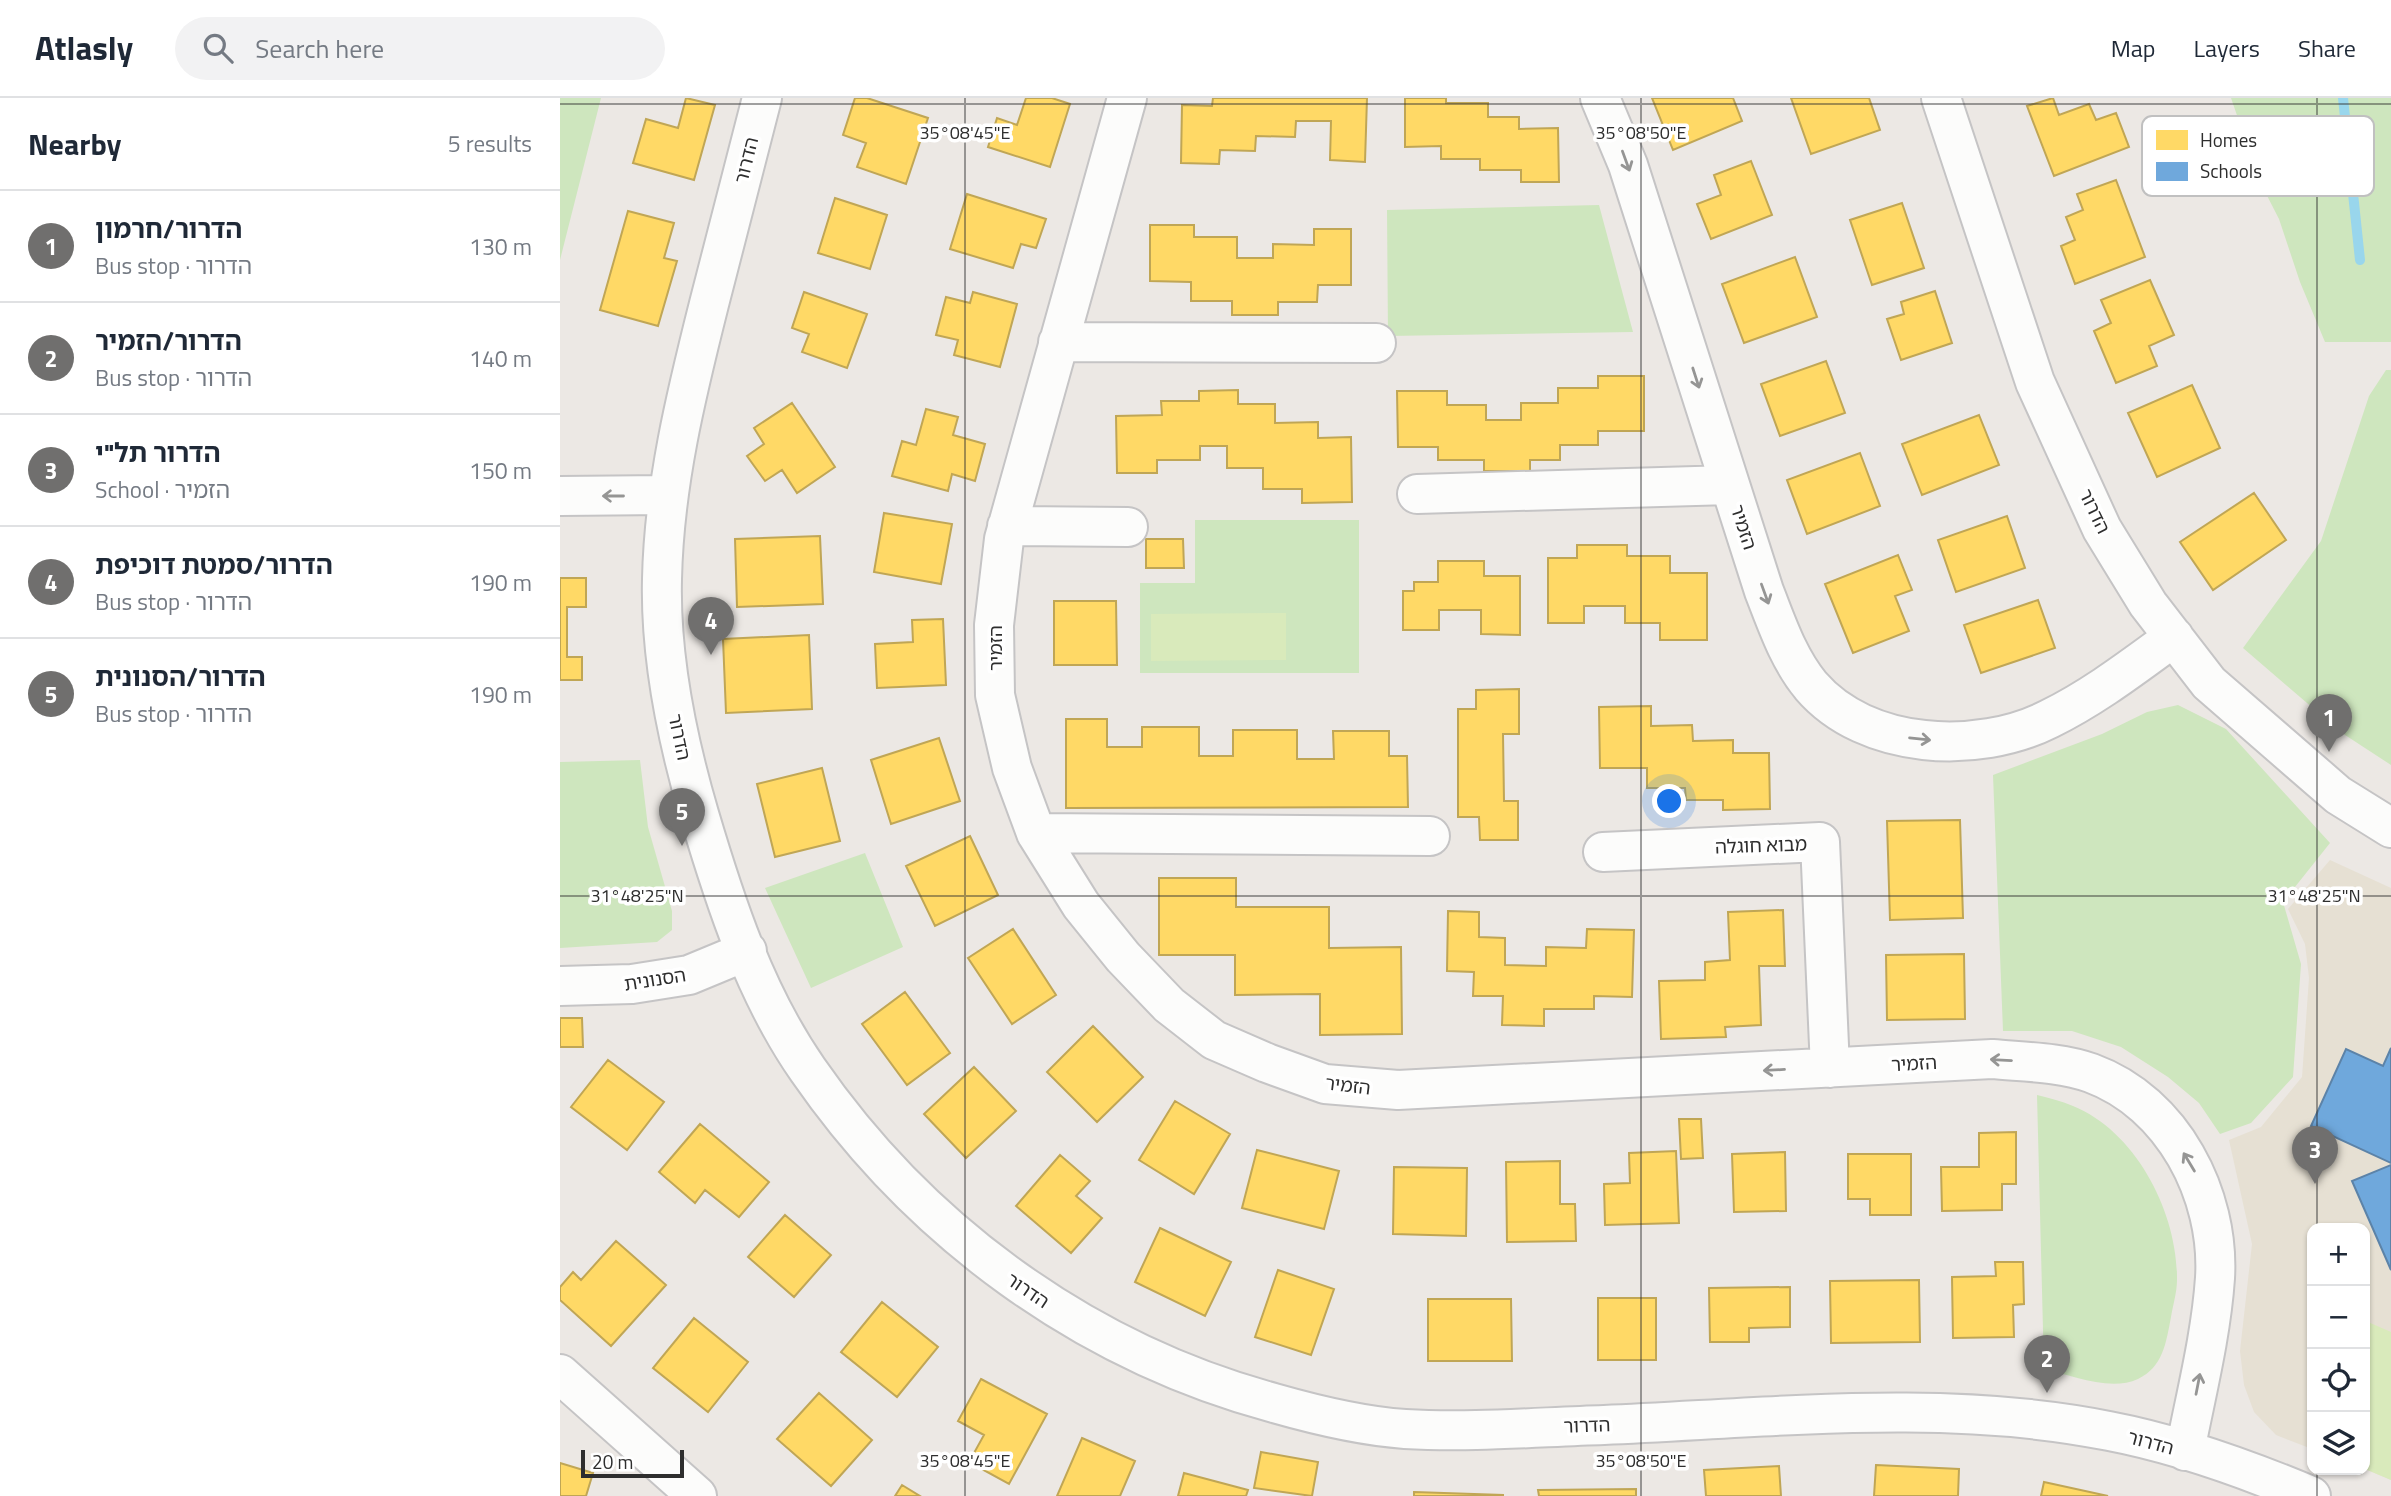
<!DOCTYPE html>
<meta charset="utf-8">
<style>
:root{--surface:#fff;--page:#f2f2f3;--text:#1f2937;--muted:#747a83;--line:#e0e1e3;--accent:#706f6e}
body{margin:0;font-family:"Titillium Web","Noto Sans Hebrew",sans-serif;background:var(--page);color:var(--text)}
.controls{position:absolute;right:21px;bottom:21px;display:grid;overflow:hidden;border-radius:14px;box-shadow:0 2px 5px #0004}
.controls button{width:63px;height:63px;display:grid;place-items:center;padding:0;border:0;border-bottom:2px solid var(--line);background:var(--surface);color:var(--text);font:35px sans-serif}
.scale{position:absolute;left:21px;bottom:18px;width:103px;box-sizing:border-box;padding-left:7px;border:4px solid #2e2e2e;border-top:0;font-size:19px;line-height:24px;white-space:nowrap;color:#2e2e2e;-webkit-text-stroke:5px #fff;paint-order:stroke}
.you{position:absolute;left:1110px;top:704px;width:24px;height:24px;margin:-18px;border:5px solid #fff;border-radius:50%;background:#1a73e8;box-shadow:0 0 0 10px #1a73e833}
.badge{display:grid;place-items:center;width:46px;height:46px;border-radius:50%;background:var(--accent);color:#fff;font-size:23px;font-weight:700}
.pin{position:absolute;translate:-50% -58px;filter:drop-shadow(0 2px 4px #0008)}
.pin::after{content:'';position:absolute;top:37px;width:24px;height:21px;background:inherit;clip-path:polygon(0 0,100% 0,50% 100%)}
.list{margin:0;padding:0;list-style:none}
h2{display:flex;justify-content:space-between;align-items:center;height:91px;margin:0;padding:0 28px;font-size:30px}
h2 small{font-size:23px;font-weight:400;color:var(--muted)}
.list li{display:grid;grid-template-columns:46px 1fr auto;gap:21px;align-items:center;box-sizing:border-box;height:112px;padding:0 28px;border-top:2px solid var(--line)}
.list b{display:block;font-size:26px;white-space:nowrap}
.list p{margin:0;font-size:23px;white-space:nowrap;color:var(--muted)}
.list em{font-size:23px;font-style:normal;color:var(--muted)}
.icon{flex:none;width:38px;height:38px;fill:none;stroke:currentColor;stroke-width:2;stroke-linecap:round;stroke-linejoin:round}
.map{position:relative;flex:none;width:1831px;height:1398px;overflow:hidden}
header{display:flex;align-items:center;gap:42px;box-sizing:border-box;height:98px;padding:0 35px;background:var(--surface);border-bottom:2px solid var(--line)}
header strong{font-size:33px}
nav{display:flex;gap:38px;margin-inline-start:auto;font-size:24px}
.search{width:490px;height:63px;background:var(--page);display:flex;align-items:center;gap:18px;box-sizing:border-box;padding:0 24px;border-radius:38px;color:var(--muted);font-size:26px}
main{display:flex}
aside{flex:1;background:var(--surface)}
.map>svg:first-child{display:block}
.education{fill:#e6e0d3}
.green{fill:#cee6be}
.pitch{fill:#d9eabb}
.homes{fill:#ffd966;stroke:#c0a655;stroke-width:2}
.schools{fill:#6fa8dc;stroke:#5c83a8;stroke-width:2}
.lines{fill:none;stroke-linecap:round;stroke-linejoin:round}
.stream{stroke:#99d6ec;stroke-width:10}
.minor-casing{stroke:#c5c4c5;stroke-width:42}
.minor{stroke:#fcfcfb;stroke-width:38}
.oneway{stroke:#959594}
.ticks{fill:none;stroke:#2e2e2e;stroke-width:2;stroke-opacity:0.45}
.labels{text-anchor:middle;stroke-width:7;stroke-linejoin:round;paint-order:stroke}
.street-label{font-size:19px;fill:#2e2e2e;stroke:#fff}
.key{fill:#fff;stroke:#c0c0c0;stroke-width:2}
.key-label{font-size:19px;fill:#2e2e2e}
.ticks-label{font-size:18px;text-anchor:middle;fill:#2e2e2e;stroke:#fff;stroke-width:7;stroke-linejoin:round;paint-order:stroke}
</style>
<header>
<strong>Atlasly</strong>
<div class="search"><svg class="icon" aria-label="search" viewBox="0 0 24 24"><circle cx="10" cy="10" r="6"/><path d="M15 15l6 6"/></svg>Search here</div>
<nav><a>Map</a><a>Layers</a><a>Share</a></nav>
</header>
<main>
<aside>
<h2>Nearby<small>5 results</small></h2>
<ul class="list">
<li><span class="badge">1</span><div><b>הדרור/חרמון</b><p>Bus stop · הדרור</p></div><em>130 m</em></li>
<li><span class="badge">2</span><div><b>הדרור/הזמיר</b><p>Bus stop · הדרור</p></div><em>140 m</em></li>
<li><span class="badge">3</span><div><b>הדרור תל&quot;י</b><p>School · הזמיר</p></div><em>150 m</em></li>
<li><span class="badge">4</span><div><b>הדרור/סמטת דוכיפת</b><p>Bus stop · הדרור</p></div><em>190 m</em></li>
<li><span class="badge">5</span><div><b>הדרור/הסנונית</b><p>Bus stop · הדרור</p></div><em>190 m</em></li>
</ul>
</aside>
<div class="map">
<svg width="1831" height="1398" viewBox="0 0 1831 1398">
<rect width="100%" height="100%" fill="#ece8e4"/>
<path class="education" d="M1770,762L1831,790V1382L1805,1371V1130H1752V1351L1716,1337L1694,1314L1684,1287L1680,1253L1692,1146L1669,1042L1701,1029L1742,979L1749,880L1745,846L1728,811Z"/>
<path class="green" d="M0,0H41L0,162Z
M1671,0H1831V244H1765L1740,184L1719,121L1700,84Z
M1039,107L1073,234L828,238L827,112Z
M1826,272H1831V667L1782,635L1683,550L1761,443L1809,298Z
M635,422H799V575H580V485H635Z
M1618,607L1666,631L1770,745L1723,804L1741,866L1733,979L1691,1025L1660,1036L1639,1005L1608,979L1561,949L1512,933H1443L1433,677L1542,636L1587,614Z
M80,662L88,729L112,813V832L97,844L0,850V664Z
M305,755L343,849L251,890L205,790Z
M1477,997C1489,1000 1501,1003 1513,1008C1577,1034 1618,1116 1617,1182C1617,1194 1613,1207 1611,1219C1606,1245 1603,1269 1578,1281C1550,1294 1511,1277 1484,1271Z"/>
<path class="pitch" d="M726,515V562L591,563V516Z
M1808,1224L1831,1234V1382L1805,1371V1231Z"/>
<path class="homes" d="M126,0L155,7L134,82L73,65L86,21L118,30Z
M295,0H307L368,20L346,86L297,69L306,45L283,37Z
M466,0H492L510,6L490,69L428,49L437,20L457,27Z
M653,0H807L805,64L770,62L771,23H736L735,39L696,38L695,53L660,52L659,66L621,65L622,7L652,8Z
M845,0H886V5H928V19H959V31L998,30L999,84H961V72H920V61H881V48L845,49Z
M1092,0H1173L1182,23L1113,52Z
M1231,0H1309L1320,32L1251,56Z
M1493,0L1499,17L1529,6L1536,22L1556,15L1569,49L1494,78L1467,8Z
M1191,63L1212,117L1151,141L1137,106L1161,97L1154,77Z
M1556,82L1585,159L1515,186L1501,148L1515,142L1506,119L1523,112L1517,96Z
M407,96L486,121L476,150L461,146L453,170L390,151Z
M275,100L327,117L310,171L258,155Z
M1342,105L1364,170L1312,187L1290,122Z
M68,113L114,125L104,160L117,163L98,228L40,212Z
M590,127H634V139H677V160H713V146L754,147V131H791V187H758L757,204H718V217H672V203H631V184L590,183Z
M1235,159L1257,219L1184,245L1162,186Z
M1590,182L1614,237L1589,248L1597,268L1556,285L1534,233L1551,225L1541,202Z
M1375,193L1392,245L1341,262L1327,221L1344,216L1341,204Z
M244,194L307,216L287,270L242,254L249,236L232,230Z
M413,194L457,206L440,269L394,257L398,242L376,237L386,199L410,205Z
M1266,263L1285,315L1220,338L1201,286Z
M1038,278H1084V333H1038V347H1000V362H970V373H924V362H878V349H838L837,293H887V307H926V322H961V305H998V290H1038Z
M1632,287L1660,350L1597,379L1568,315Z
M678,292V306H715V325L758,324V340L791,339L792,404L742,405V391H703V370H667V348H640V362H597V375H557L556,318L602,317L601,303H639V293Z
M232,305L275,369L237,395L222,372L205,383L187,358L204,346L194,330Z
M366,311L398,319L393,337L425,346L415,383L392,376L388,393L332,378L342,343L356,347Z
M1419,317L1439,367L1362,397L1342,346Z
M1300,355L1320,408L1247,436L1227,382Z
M1694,395L1726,442L1653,492L1620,444Z
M324,415L392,426L381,486L314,474Z
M1447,418L1465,470L1396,494L1378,442Z
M260,438L263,506L177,509L175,441Z
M586,441H623L624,470H586Z
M1017,447H1067V458H1110V475H1147V542H1100V525H1065V508H1024V525H988V460H1017Z
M1338,457L1352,492L1335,498L1349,533L1293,555L1265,486Z
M878,463H924V478H960V537L921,536V512H879V532H843V493H854V484H878Z
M0,480H26V509H7V559H22V582H0Z
M1478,502L1495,550L1421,575L1404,527Z
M494,503H556L557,567H494Z
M383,521L386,587L317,590L315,546L353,544L352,522Z
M249,537L252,611L166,615L163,541Z
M959,591V636H943L944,703H958V742H920L919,719H898V611H916V592Z
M1091,608V628L1132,627L1133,643L1173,642V655H1209L1210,711L1163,712V702H1126L1125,690H1087V670H1040L1039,609Z
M506,621H547V649H582V629H639V658H673V632H737V661H774L773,633H829V658H847L848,709L506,710Z
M379,640L400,703L331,726L311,662Z
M262,670L280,743L215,759L197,686Z
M1400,722L1403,820L1330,822L1327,723Z
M410,738L438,797L375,828L346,768Z
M599,780H676V809H769V850L841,849L842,936L760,937V896L675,897V857H599Z
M1223,812L1225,868H1199L1201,927L1165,929L1166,939L1101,941L1099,883L1145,882V864L1170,862L1168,814Z
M888,813L919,814V839L945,840V867L986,868V849L1026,850L1027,831L1074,832L1072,899L1034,898V911H984V928L942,927L943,898H913L914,874L887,873Z
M453,831L496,897L452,926L408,860Z
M1404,856L1405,921L1327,922L1326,857Z
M345,894L390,955L347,987L302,926Z
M0,920H22L23,949H0Z
M533,928L583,979L537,1024L487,974Z
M48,962L104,1004L67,1052L11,1009Z
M414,969L456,1013L406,1060L364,1016Z
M615,1003L670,1036L634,1096L579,1062Z
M1119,1021H1141L1143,1060L1121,1061Z
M140,1026L209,1084L179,1119L145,1092L135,1105L99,1074Z
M1456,1034V1086H1442V1112L1382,1113L1381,1069H1419V1035Z
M697,1052L779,1073L764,1131L682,1110Z
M1116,1053L1119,1125L1045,1127L1044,1086L1070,1085L1069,1055Z
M1225,1054L1226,1113L1174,1114L1172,1056Z
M1288,1056H1351V1117H1310V1101H1288Z
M500,1057L530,1083L516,1098L542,1120L511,1155L456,1108Z
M1000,1063V1106H1015L1016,1143L947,1144L946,1064Z
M834,1069L907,1070L906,1138L833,1136Z
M225,1117L271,1157L234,1199L188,1159Z
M600,1130L671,1164L645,1218L575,1184Z
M56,1143L106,1187L51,1248L0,1202V1189L13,1174L21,1182Z
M1435,1164H1463L1464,1206L1453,1207L1454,1239L1393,1240L1392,1179L1436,1178Z
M718,1172L774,1191L751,1257L695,1239Z
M1359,1182L1360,1244L1271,1245L1270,1183Z
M1230,1189V1229L1189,1230V1244H1150L1149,1190Z
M1038,1200H1096V1262H1038Z
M868,1201H951L952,1263H868Z
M322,1204L378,1249L337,1299L281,1254Z
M134,1220L188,1264L148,1314L93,1270Z
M421,1281L487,1316L449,1386L409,1364L424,1337L398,1323Z
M259,1295L312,1342L271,1388L217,1341Z
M522,1340L575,1363L560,1398H497Z
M701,1354L758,1364L752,1398L694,1390Z
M0,1365L33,1375L26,1398H0Z
M1316,1367L1399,1371L1398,1398H1314Z
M1219,1368L1221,1398H1146L1144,1372Z
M624,1375L688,1392L686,1398H618Z
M1484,1384L1548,1398H1481Z
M342,1387L360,1398H335Z
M1076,1391V1398H979L978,1392Z
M854,1394L943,1397V1398H854Z"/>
<path class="schools" d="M1831,950V1065L1751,1028L1786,951L1823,968Z
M1831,1067V1172L1792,1083Z"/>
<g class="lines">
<path class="stream" d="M1783,0L1800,162"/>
<g class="minor-casing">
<path id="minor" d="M202,0C184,69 167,138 149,206C126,297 104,387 102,481C100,560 117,641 139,716C165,804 195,896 248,972C360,1134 525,1254 714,1305C756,1317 801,1328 845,1331C911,1335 978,1329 1044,1327C1209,1320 1386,1300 1549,1333C1617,1346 1687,1371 1751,1398
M567,0L444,441L434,527L435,597L452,670L476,735L521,807L563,859L609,907L654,942L707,965L765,986L838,992L1432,961C1464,964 1500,964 1531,975C1613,1005 1660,1097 1655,1180C1651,1238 1636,1296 1625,1353
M1040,0L1068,67L1204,493C1217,526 1228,560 1251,588C1306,652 1418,657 1489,621C1534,599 1574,568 1614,539
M1381,0L1475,284L1542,431L1588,506L1649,585L1778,697L1831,730
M498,244L816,245
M857,396L1170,387
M0,398L106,397
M447,428L568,429
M476,735L870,738
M1043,754L1260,744L1270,970
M0,888L72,886L129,877L187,853
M0,1276L137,1398"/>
</g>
<use href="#minor" class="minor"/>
</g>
<defs><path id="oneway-shaft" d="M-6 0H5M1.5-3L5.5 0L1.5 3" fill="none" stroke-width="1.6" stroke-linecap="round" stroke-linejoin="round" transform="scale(1.75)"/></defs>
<g class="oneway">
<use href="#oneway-shaft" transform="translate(1066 63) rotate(70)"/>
<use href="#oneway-shaft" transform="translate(1136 280) rotate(72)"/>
<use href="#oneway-shaft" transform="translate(53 398) rotate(180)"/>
<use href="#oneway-shaft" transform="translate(1205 496) rotate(70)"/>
<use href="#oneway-shaft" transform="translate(1360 641) rotate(6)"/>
<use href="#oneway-shaft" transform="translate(1441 962) rotate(-177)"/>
<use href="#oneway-shaft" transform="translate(1214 972) rotate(177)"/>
<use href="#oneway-shaft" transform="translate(1629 1064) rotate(-121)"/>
<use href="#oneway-shaft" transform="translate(1638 1286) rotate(-79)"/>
</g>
<path class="ticks" d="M405,0V1398M1081,0V1398M1757,0V1130M0,6H1831M0,798H1831M1757,1372V1398"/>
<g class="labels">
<g class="street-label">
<text transform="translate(186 62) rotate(-76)" y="7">הדרור</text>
<text transform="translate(1535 413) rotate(64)" y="7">הדרור</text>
<text transform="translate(1184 429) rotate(72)" y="7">הזמיר</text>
<text transform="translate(435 550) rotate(-90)" y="7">הזמיר</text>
<text transform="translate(120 639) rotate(78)" y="7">הדרור</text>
<text transform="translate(1201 747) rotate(-2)" y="7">מבוא חוגלה</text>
<text transform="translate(95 881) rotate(-9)" y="7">הסנונית</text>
<text transform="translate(1354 965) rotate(-3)" y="7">הזמיר</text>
<text transform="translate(788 987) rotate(7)" y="7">הזמיר</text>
<text transform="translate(468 1192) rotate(34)" y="7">הדרור</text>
<text transform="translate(1027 1327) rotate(-2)" y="7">הדרור</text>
<text transform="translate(1591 1344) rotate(15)" y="7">הדרור</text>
</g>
</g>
<rect x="1582" y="18" width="232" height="80" rx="10" class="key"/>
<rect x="1596" y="32" width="32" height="20" fill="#ffd966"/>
<rect x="1596" y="64" width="32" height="19" fill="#6fa8dc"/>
<g class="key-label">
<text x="1640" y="49">Homes</text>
<text x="1640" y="80">Schools</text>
</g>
<g class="ticks-label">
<text x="405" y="41">35°08'45"E</text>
<text x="1081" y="41">35°08'50"E</text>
<text x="77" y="804">31°48'25"N</text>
<text x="1754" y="804">31°48'25"N</text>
<text x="405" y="1369">35°08'45"E</text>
<text x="1081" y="1369">35°08'50"E</text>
</g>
</svg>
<div class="controls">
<button>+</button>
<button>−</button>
<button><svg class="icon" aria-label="locate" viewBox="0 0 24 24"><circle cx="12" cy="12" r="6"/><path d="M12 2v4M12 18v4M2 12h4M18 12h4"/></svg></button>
<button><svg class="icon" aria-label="layers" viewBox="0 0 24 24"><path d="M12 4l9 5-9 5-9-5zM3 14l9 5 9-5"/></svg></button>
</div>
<div class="scale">20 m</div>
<div class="you"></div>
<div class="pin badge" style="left:1769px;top:654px">1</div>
<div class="pin badge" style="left:1487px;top:1295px">2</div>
<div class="pin badge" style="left:1755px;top:1086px">3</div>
<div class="pin badge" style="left:151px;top:557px">4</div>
<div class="pin badge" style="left:122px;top:748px">5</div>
</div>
</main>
